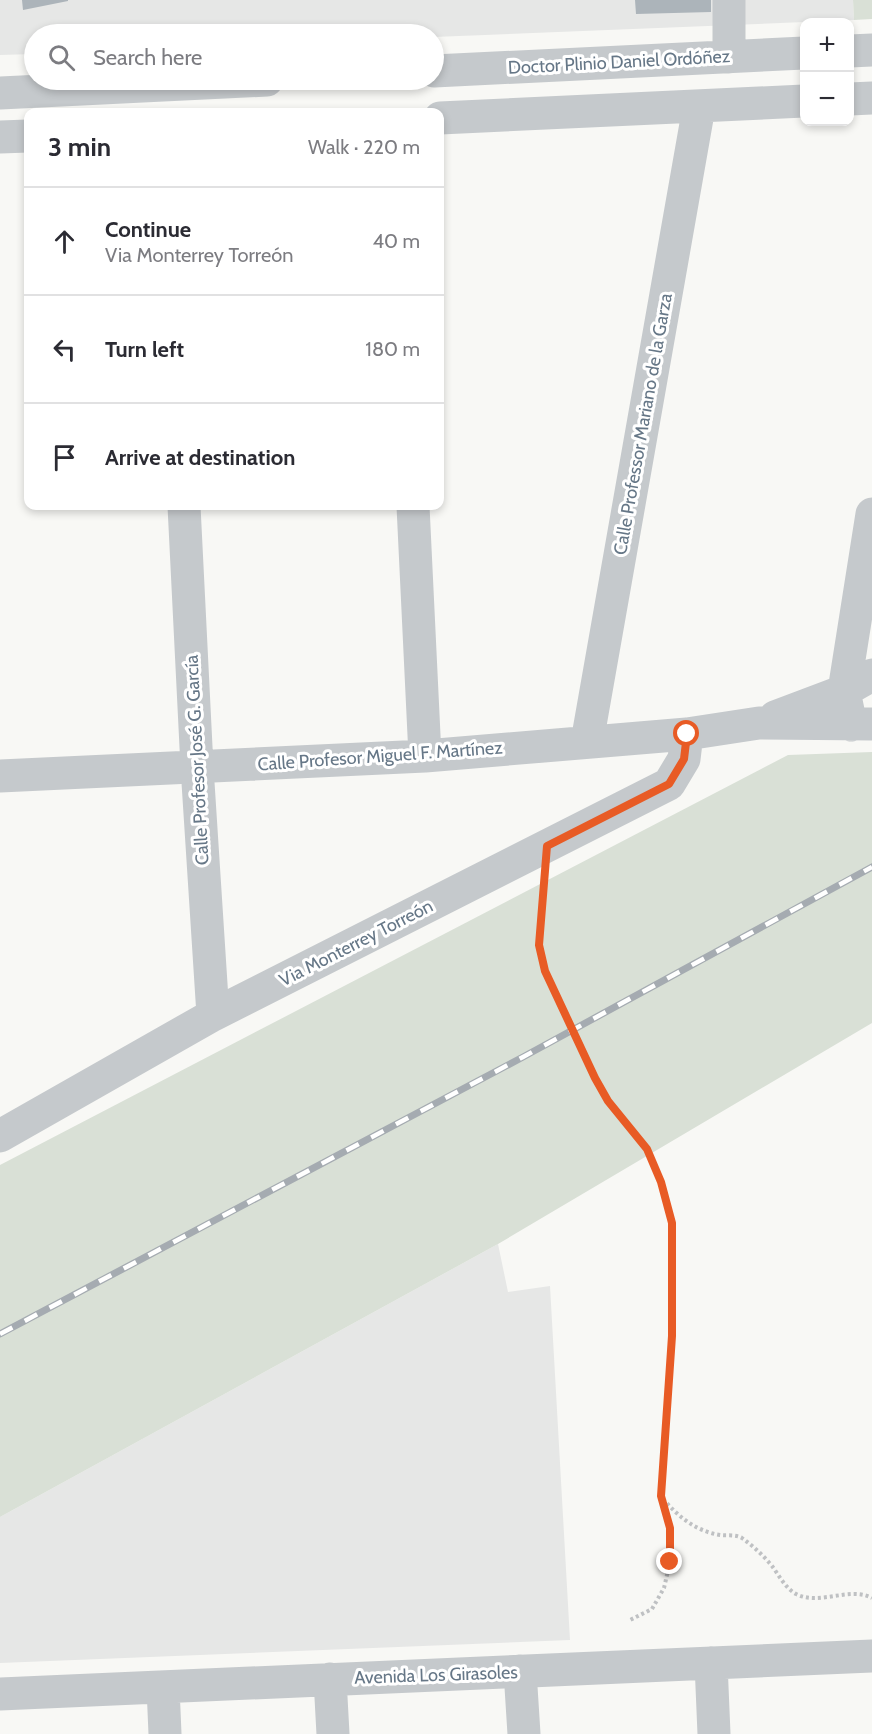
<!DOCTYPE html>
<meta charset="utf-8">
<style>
:root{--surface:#fff;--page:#f2f2f3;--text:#2b2b33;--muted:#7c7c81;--line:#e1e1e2}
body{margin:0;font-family:Cabin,sans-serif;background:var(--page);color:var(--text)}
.controls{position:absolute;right:18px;top:18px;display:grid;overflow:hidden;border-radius:12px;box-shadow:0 3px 9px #0003}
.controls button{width:54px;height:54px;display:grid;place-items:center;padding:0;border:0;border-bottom:2px solid var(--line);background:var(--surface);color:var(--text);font:30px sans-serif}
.stop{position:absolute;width:18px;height:18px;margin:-14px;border:4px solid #e85b25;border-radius:50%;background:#fff}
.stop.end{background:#e85b25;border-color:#fff;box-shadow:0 2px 6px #0008}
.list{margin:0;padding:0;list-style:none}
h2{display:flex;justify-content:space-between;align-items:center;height:78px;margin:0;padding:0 24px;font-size:26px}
h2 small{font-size:20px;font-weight:400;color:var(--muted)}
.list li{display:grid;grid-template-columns:39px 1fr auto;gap:18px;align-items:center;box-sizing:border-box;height:108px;padding:0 24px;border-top:2px solid var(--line)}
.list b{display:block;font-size:22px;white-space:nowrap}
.list p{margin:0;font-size:20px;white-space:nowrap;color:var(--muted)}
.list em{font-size:20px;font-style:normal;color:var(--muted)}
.icon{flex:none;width:33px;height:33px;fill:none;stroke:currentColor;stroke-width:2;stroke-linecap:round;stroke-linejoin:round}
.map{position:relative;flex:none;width:872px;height:1734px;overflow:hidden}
.search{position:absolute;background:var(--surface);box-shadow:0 3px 9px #0003;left:24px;top:24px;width:420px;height:66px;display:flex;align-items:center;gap:15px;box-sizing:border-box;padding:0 21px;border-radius:33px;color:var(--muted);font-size:22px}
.panel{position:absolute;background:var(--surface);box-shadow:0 3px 9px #0003;left:24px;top:108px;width:420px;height:402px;border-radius:12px}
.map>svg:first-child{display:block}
.built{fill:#e6e7e6}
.green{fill:#d9e0d6}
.building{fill:#acb4ba}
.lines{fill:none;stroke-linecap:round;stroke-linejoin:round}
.path{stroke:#bfc1c3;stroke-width:4;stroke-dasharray:3 3;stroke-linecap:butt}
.minor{stroke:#c5c9cc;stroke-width:33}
.rail-casing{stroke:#a5abb1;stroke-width:7}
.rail{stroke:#fff;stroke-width:4.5;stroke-dasharray:14;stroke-linecap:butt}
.route{stroke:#e85b25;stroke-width:8}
.labels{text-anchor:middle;stroke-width:6;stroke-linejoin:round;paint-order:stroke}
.street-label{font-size:18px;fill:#667787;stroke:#fff}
</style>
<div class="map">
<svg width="872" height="1734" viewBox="0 0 872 1734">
<rect width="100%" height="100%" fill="#f8f8f5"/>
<path class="built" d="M0,0H853L854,20L434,37V34H34V54L0,55Z
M498,1244L508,1292L550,1286L570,1640L0,1663V1517Z"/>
<path class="green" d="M853,0H872V19L854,20Z
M872,752V1023L498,1244L0,1517V1165L788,755Z"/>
<path class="building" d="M22,0H68V1L23,10Z
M635,0H711V12L636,14Z"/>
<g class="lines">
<path class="path" d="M544,883L539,945L545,971L595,1078L608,1101L647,1149L661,1182L672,1223V1336L661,1496L670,1528V1562L664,1588L652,1609L628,1621
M663,1499C678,1516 695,1531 720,1535C727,1536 735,1534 742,1538C753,1546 763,1555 772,1566C779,1575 785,1588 796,1594C819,1606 850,1586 872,1598"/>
<path class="minor" d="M729,0V57
M850,51L872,50
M434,71L804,53
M0,93L267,80
M850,99L872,98
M440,118L804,101
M0,137L28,136
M184,506L197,767L213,1015
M413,506L425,756
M775,717L844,691L872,675
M851,725L844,691L872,514
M587,742L699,107
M0,776L425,756L687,734L759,723L872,724
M0,1136L213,1015L669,784L684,759L687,734
M711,1663L714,1734
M520,1671L524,1734
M330,1679L333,1734
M163,1687L165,1734
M0,1694L872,1656"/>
<g class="rail-casing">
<path id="rail" d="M0,1334L523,1057L872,867"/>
</g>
<use href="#rail" class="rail"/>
</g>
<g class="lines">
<path class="route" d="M670,1562V1528L661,1496L672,1336V1223L661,1182L647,1149L608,1101L595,1078L545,971L539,945L547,846L669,784L684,759L687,734"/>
</g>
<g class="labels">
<g class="street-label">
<text transform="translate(619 62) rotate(-3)" y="6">Doctor Plinio Daniel Ordóñez</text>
<text transform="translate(643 424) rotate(-80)" y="6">Calle Professor Mariano de la Garza</text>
<text transform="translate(380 756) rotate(-4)" y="6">Calle Profesor Miguel F. Martínez</text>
<text transform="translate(197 760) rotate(-93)" y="6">Calle Profesor José G. García</text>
<text transform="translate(356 943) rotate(-27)" y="6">Via Monterrey Torreón</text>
<text transform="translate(436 1675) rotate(-2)" y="6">Avenida Los Girasoles</text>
</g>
</g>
</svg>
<div class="controls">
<button>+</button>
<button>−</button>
</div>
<div class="stop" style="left:687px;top:734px"></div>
<div class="stop end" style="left:670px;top:1562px"></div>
<div class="search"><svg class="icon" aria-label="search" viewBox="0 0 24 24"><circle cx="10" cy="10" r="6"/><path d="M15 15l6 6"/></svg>Search here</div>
<section class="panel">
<h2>3 min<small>Walk · 220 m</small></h2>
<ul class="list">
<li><svg class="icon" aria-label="ahead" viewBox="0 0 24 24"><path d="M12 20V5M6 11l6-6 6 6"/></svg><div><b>Continue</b><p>Via Monterrey Torreón</p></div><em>40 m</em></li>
<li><svg class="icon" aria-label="left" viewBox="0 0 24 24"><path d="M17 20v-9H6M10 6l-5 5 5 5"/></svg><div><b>Turn left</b></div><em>180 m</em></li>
<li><svg class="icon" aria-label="arrive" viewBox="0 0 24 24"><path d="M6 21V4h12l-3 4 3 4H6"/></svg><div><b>Arrive at destination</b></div></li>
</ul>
</section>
</div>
